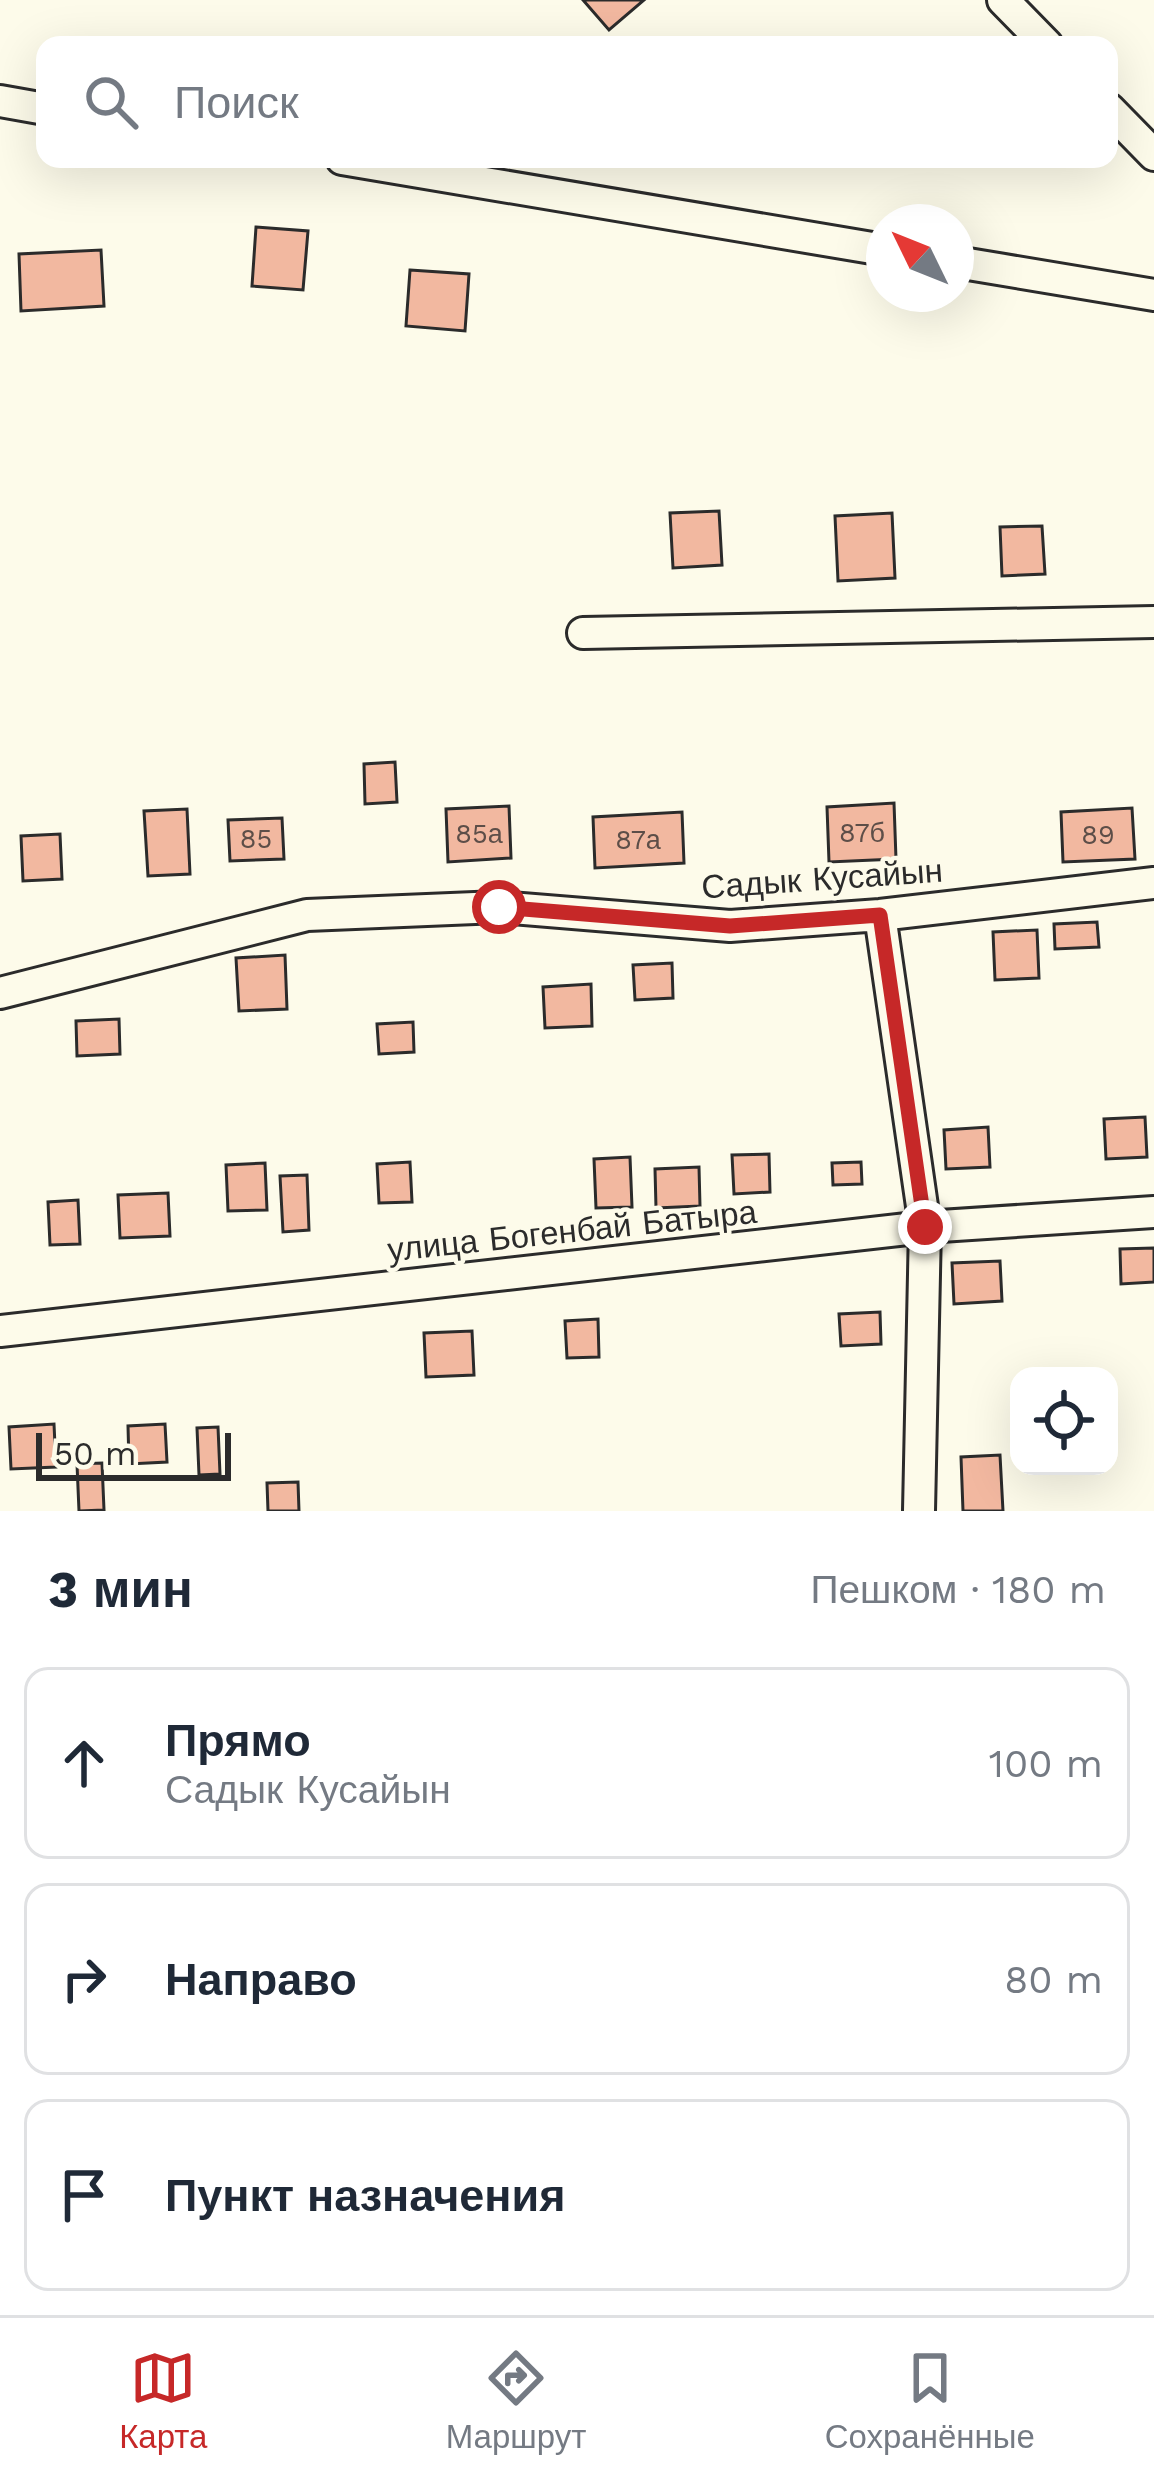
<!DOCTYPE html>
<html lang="ru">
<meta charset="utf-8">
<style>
:root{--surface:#fff;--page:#f2f2f3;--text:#1f2937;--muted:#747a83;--line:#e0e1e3;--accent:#c62828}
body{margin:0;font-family:"Work Sans",sans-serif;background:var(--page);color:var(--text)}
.controls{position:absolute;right:36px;bottom:36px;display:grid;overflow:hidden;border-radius:24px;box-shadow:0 12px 48px #0002}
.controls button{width:108px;height:108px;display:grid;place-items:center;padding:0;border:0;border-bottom:3px solid var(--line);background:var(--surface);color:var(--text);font:60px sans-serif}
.compass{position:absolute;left:866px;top:204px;width:108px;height:108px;border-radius:50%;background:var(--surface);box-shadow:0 12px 48px #0002;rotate:313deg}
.scale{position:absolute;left:36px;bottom:30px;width:195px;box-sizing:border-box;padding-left:12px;border:6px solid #2b2b2b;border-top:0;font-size:33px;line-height:42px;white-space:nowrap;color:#2b2b2b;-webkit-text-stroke:9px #fdfbea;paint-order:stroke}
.stop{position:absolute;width:36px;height:36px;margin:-27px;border:9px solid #c62828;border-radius:50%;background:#fff}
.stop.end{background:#c62828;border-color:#fff;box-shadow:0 3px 12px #0008}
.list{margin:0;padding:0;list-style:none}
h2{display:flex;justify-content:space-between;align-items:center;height:156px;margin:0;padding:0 48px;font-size:51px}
h2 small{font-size:39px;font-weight:400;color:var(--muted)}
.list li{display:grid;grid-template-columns:78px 1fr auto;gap:36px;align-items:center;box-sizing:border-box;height:192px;margin:0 24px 24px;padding:0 24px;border:3px solid var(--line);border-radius:24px}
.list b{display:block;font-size:45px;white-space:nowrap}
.list p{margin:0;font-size:39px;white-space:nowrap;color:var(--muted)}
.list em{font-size:39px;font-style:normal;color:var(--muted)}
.icon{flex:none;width:66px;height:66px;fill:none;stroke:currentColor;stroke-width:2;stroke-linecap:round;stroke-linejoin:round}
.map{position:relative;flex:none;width:1154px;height:1511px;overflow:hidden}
.search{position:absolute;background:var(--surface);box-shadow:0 12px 48px #0002;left:36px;right:36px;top:36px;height:132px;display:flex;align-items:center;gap:30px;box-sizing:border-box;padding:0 42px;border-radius:24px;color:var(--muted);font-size:45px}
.sheet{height:804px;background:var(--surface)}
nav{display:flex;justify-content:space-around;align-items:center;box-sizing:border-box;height:168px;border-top:3px solid var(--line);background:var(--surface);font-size:33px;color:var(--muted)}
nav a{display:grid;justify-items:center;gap:6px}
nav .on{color:var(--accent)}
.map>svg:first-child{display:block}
.building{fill:#f2b8a0;stroke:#2b2b2b;stroke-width:3}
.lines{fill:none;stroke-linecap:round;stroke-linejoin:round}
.minor-casing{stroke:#2b2b2b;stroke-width:36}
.minor{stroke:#fdfbea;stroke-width:30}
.route{stroke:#c62828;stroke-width:15}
.labels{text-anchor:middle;stroke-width:9;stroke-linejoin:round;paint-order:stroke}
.number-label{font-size:27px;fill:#5d4e48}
.street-label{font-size:33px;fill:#2b2b2b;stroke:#fdfbea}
</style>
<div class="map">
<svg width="1154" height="1511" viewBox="0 0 1154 1511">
<rect width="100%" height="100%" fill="#fdfbea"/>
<path class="building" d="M583,0H644L609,30Z
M256,227L308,231L303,290L252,286Z
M101,250L104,306L21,311L19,254Z
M410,270L469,274L465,331L406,326Z
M719,511L722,565L673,568L670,513Z
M892,513L895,578L838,581L835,516Z
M1042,526L1045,574L1002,576L1000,527Z
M395,762L397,802L365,804L364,764Z
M894,803L896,859L829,862L827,807Z
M509,806L511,858L448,862L446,809Z
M1132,808L1135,859L1063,862L1061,812Z
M187,809L190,874L148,876L144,811Z
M682,812L684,863L595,868L593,817Z
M282,818L284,859L230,861L228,820Z
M60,834L62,879L23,881L21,836Z
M1097,922L1099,947L1055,949L1054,924Z
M1037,930L1039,978L995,980L993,932Z
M285,955L287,1009L239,1011L236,958Z
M672,963L673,998L635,1000L633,965Z
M591,984L592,1026L545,1028L543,987Z
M119,1019L120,1054L77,1056L76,1021Z
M413,1022L414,1052L379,1054L377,1024Z
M1145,1117L1147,1157L1106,1159L1104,1119Z
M988,1127L990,1167L946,1169L944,1130Z
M769,1154L770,1192L734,1194L732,1155Z
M630,1157L632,1207L596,1208L594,1159Z
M410,1162L412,1202L379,1203L377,1164Z
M861,1162L862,1184L833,1185L832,1163Z
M265,1163L267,1210L228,1211L226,1165Z
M699,1167L700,1206L656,1208L655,1169Z
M307,1175L309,1230L283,1232L280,1176Z
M168,1193L170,1236L120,1238L118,1195Z
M78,1200L80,1244L50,1245L48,1202Z
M1154,1248V1282L1121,1284L1120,1249Z
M1000,1261L1002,1301L954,1304L952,1263Z
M880,1312L881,1344L841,1346L839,1314Z
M598,1319L599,1357L567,1358L565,1321Z
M472,1331L474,1375L426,1377L424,1333Z
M54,1424L56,1467L11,1469L9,1427Z
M165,1424L167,1462L129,1464L128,1426Z
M218,1427L220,1474L199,1475L197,1428Z
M1000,1455L1003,1511H963L961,1457Z
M102,1463L104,1510L79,1511L77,1464Z
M298,1482L299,1511H268L267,1483Z"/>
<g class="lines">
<g class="minor-casing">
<path id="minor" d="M1003,0L1047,45
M0,101L45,109
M1109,109L1154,155
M342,159L884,250
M956,262L1154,295
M583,633L1154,622
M880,915L925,1227L919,1511
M0,993L307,915L499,907L730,926L880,915L1154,883
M0,1331L925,1227L1154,1212"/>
</g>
<use href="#minor" class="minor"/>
</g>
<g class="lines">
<path class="route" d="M499,907L730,926L880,915L925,1227"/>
</g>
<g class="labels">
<g class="number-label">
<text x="862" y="842">87б</text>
<text x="479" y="843">85а</text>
<text x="1098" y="844">89</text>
<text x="256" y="848">85</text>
<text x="638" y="849">87а</text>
</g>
<g class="street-label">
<text transform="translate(822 878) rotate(-4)" y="12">Садык Кусайын</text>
<text transform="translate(572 1230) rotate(-6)" y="12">улица Богенбай Батыра</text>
</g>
</g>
</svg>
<div class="controls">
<button><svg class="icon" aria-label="locate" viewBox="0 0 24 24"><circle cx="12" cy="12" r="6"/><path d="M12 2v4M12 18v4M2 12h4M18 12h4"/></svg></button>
</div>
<svg class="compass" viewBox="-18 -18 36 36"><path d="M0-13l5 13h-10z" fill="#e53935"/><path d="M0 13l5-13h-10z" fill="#747a83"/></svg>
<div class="scale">50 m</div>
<div class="stop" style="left:499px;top:907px"></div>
<div class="stop end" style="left:925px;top:1227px"></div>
<div class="search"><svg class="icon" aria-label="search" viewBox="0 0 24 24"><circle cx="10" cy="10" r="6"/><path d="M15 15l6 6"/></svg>Поиск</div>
</div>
<section class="sheet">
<h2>3 мин<small>Пешком · 180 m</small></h2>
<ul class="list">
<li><svg class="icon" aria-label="ahead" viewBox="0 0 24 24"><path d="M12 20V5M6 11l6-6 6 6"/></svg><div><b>Прямо</b><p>Садык Кусайын</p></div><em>100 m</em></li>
<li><svg class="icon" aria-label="right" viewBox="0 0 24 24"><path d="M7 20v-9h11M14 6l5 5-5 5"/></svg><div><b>Направо</b></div><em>80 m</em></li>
<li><svg class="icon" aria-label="arrive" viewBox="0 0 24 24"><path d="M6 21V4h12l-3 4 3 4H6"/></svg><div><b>Пункт назначения</b></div></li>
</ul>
</section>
<nav>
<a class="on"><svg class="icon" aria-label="map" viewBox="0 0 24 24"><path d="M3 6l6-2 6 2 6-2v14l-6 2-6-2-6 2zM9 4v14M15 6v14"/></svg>Карта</a>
<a><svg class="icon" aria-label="directions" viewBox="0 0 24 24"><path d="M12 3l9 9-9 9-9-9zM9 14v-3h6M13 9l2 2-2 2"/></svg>Маршрут</a>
<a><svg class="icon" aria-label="saved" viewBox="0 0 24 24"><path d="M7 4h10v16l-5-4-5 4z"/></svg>Сохранённые</a>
</nav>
